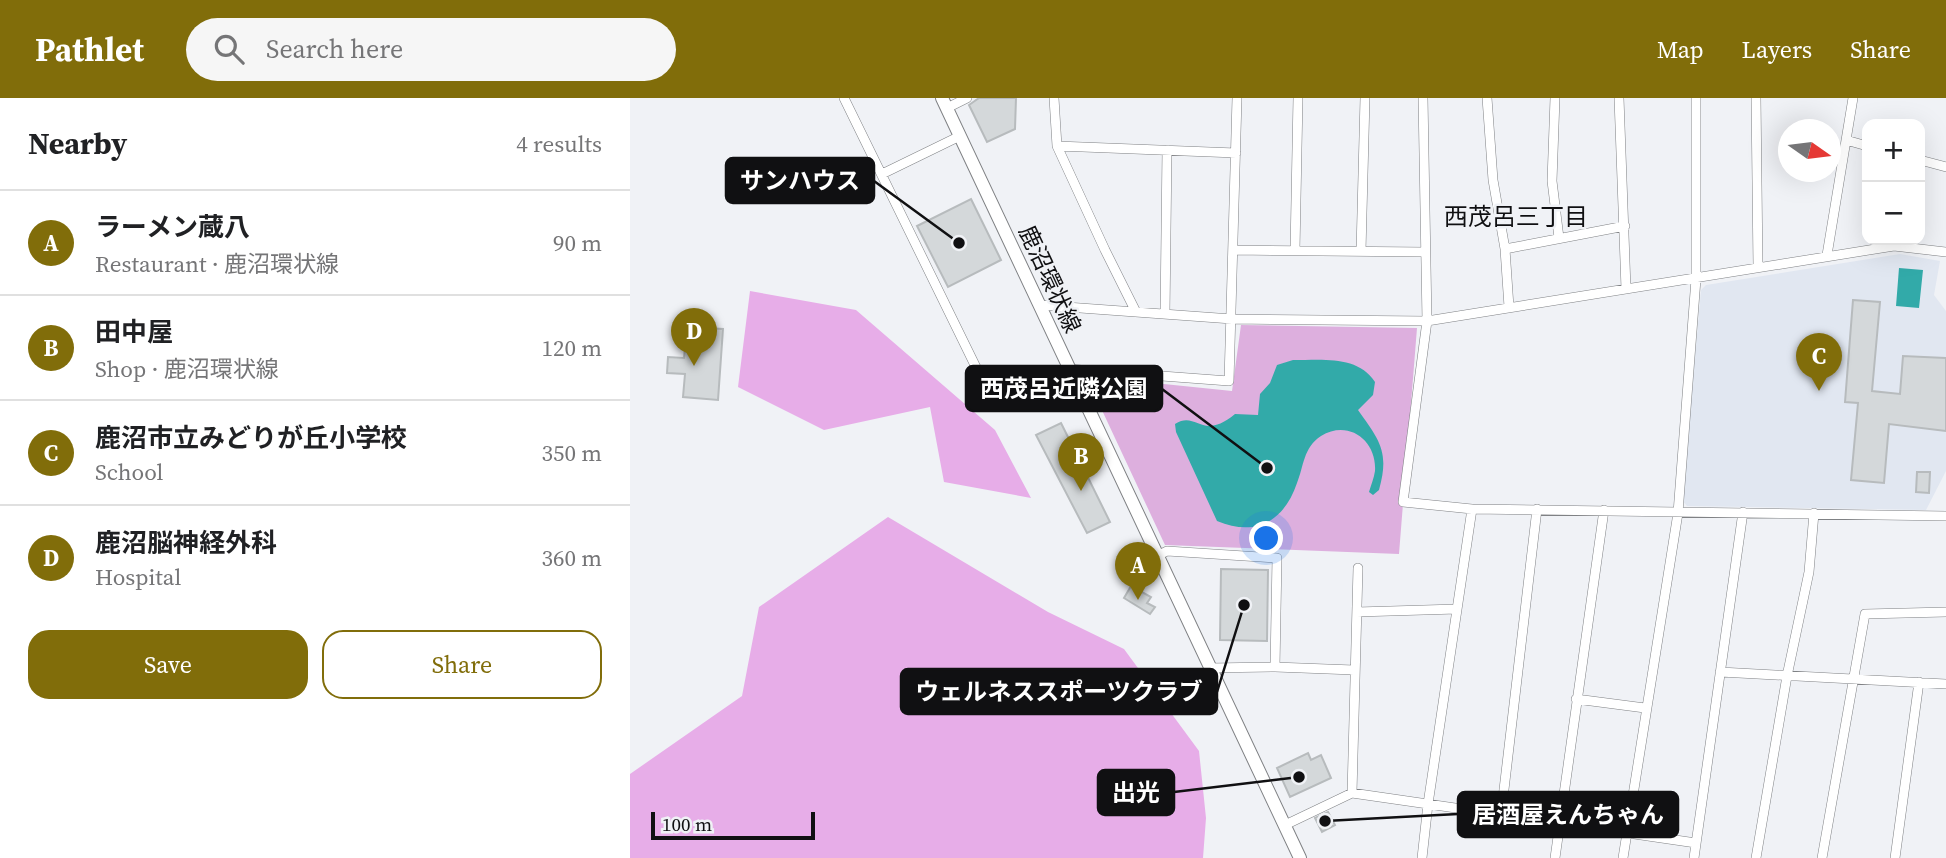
<!DOCTYPE html>
<meta charset="utf-8">
<style>
:root{--surface:#fff;--page:#f6f6f6;--text:#202124;--muted:#757577;--line:#e0e0e0;--accent:#816d0a}
body{margin:0;font-family:"Source Serif 4","Noto Sans JP",serif;background:var(--page);color:var(--text)}
.controls{position:absolute;right:21px;top:21px;display:grid;overflow:hidden;border-radius:14px;box-shadow:0 7px 28px #0002}
.controls button{width:63px;height:63px;display:grid;place-items:center;padding:0;border:0;border-bottom:2px solid var(--line);background:var(--surface);color:var(--text);font:35px sans-serif}
.compass{position:absolute;left:1148px;top:21px;width:63px;height:63px;border-radius:50%;background:var(--surface);box-shadow:0 7px 28px #0002;rotate:104deg}
.scale{position:absolute;left:21px;bottom:18px;width:164px;box-sizing:border-box;padding-left:7px;border:4px solid #101012;border-top:0;font-size:19px;line-height:24px;white-space:nowrap;color:#101012;-webkit-text-stroke:5px #f0f2f6;paint-order:stroke}
.you{position:absolute;left:637px;top:441px;width:24px;height:24px;margin:-18px;border:5px solid #fff;border-radius:50%;background:#1a73e8;box-shadow:0 0 0 10px #1a73e833}
.badge{display:grid;place-items:center;width:46px;height:46px;border-radius:50%;background:var(--accent);color:#fff;font-size:23px;font-weight:700}
.pin{position:absolute;translate:-50% -58px;filter:drop-shadow(0 2px 4px #0008)}
.pin::after{content:'';position:absolute;top:37px;width:24px;height:21px;background:inherit;clip-path:polygon(0 0,100% 0,50% 100%)}
.list{margin:0;padding:0;list-style:none}
h2{display:flex;justify-content:space-between;align-items:center;height:91px;margin:0;padding:0 28px;font-size:30px}
h2 small{font-size:23px;font-weight:400;color:var(--muted)}
.list li{display:grid;grid-template-columns:46px 1fr auto;gap:21px;align-items:center;box-sizing:border-box;height:105px;padding:0 28px;border-top:2px solid var(--line)}
.list b{display:block;font-size:26px;white-space:nowrap}
.list p{margin:0;font-size:23px;white-space:nowrap;color:var(--muted)}
.list em{font-size:23px;font-style:normal;color:var(--muted)}
.actions{display:flex;gap:14px;padding:21px 28px}
.actions a{flex:1;padding:16px 0;border:2px solid var(--accent);border-radius:21px;text-align:center;font-size:24px;color:var(--accent)}
.actions .main{background:var(--accent);color:#fff}
.icon{flex:none;width:38px;height:38px;fill:none;stroke:currentColor;stroke-width:2;stroke-linecap:round;stroke-linejoin:round}
.map{position:relative;flex:none;width:1316px;height:760px;overflow:hidden}
header{display:flex;align-items:center;gap:42px;box-sizing:border-box;height:98px;padding:0 35px;background:var(--accent);color:#fff}
header strong{font-size:33px}
nav{display:flex;gap:38px;margin-inline-start:auto;font-size:24px}
.search{width:490px;height:63px;background:var(--page);display:flex;align-items:center;gap:18px;box-sizing:border-box;padding:0 24px;border-radius:38px;color:var(--muted);font-size:26px}
main{display:flex}
aside{flex:1;background:var(--surface)}
.map>svg:first-child{display:block}
.built{fill:#e1e7f1}
.green{fill:#ddafde}
.forest{fill:#e7ade8}
.water{fill:#32aaa9}
.building{fill:#d4d8da;stroke:#b7bbbd;stroke-width:2}
.lines{fill:none;stroke-linecap:round;stroke-linejoin:round}
.street-casing{stroke:#7f8184;stroke-width:10}
.secondary-casing{stroke:#7f8184;stroke-width:14}
.street{stroke:#fff;stroke-width:9}
.secondary{stroke:#fff;stroke-width:12}
.labels{text-anchor:middle;stroke-width:5;stroke-linejoin:round;paint-order:stroke}
.street-label{font-size:23px;fill:#101012;stroke:#f0f2f6}
.neighbourhood-label{font-size:24px;fill:#101012;stroke:#f0f2f6}
.leader{fill:none;stroke:#101012;stroke-width:2.5}
.callout-dot{fill:#101012;stroke:#f0f2f6;stroke-width:2.5}
.callout{fill:#101012;stroke:#101012;stroke-width:2.5}
.callout-label{font-size:24px;text-anchor:middle;font-weight:bold;fill:#fff}
</style>
<header>
<strong>Pathlet</strong>
<div class="search"><svg class="icon" aria-label="search" viewBox="0 0 24 24"><circle cx="10" cy="10" r="6"/><path d="M15 15l6 6"/></svg>Search here</div>
<nav><a>Map</a><a>Layers</a><a>Share</a></nav>
</header>
<main>
<aside>
<h2>Nearby<small>4 results</small></h2>
<ul class="list">
<li><span class="badge">A</span><div><b>ラーメン蔵八</b><p>Restaurant · 鹿沼環状線</p></div><em>90 m</em></li>
<li><span class="badge">B</span><div><b>田中屋</b><p>Shop · 鹿沼環状線</p></div><em>120 m</em></li>
<li><span class="badge">C</span><div><b>鹿沼市立みどりが丘小学校</b><p>School</p></div><em>350 m</em></li>
<li><span class="badge">D</span><div><b>鹿沼脳神経外科</b><p>Hospital</p></div><em>360 m</em></li>
</ul>
<div class="actions"><a class="main">Save</a><a>Share</a></div>
</aside>
<div class="map">
<svg width="1316" height="760" viewBox="0 0 1316 760">
<rect width="100%" height="100%" fill="#f0f2f6"/>
<path class="built" d="M1270,156L1310,163L1304,197L1316,213V373L1296,412L1057,408L1052,402L1071,192L1076,187Z"/>
<path class="green" d="M611,227L787,230L769,456L535,447L456,278L602,293Z"/>
<path class="forest" d="M120,193L226,212L365,332L401,400L314,384L300,309L194,332L108,289Z
M258,419L418,514L494,551L569,653L576,720L573,760H0V676L112,598L129,509Z"/>
<path class="water" d="M1269,170L1293,172L1289,210L1266,208Z
M663,262C692,262 728,257 745,284L743,297L728,312C749,342 760,353 749,392L743,397L739,394C741,387 744,380 745,373C747,342 718,321 691,338C673,350 674,368 667,385C654,424 625,439 587,423L546,334L545,326C567,312 571,344 605,316L628,317L630,296L640,285L647,267Z"/>
<path class="building" d="M349,0H386L385,31L357,44L339,7Z
M341,101L371,162L318,189L287,128Z
M1223,202L1250,204L1242,293L1270,296L1273,258L1316,260V333L1259,326L1254,385L1221,382L1228,305L1215,304Z
M57,229L93,231L88,302L53,299L55,276L37,275L38,259L54,260Z
M431,325L480,424L457,435L406,337Z
M1287,374H1300L1299,395L1286,394Z
M591,471L638,472L637,543L590,542Z
M501,488L521,499L517,505L525,509L520,516L494,500Z
M678,655L681,662L691,657L701,680L660,699L647,670Z
M698,714L705,727L692,734L685,720Z"/>
<g class="lines">
<g class="street-casing">
<path id="street" d="M214,0L364,306L438,271L599,283L607,0
M424,0L427,48L475,152L506,214
M793,0L797,223L773,404L842,411L1316,418
M857,0L863,82L875,151L879,209
M925,0L922,83L929,140
M989,0L996,191
M1126,0L1128,169
M317,10L337,0
M1216,42L1237,48
M427,48L606,55
M1290,62L1316,69
M252,76L330,38
M875,151L995,128
M604,152L795,154
M665,152L668,0
M731,153L735,0
M1197,157L1223,0
M409,207L602,221L797,223L1264,148L1316,154
M535,216L537,52
M527,458L537,453L647,460L645,569
M727,514L827,511
M580,570L645,569L724,572
M1090,574L1316,586
M946,601L1015,610
M722,695L728,470
M871,717L907,411
M655,727L722,695L1066,745
M792,760L798,706L842,411
M925,760L974,412
M993,760L1048,415L1066,181V0
M1064,760L1113,414
M1126,760L1157,578L1179,474L1184,415
M1192,760L1235,516L1316,514
M1265,760L1289,584"/>
</g>
<g class="secondary-casing">
<path id="secondary" d="M312,0L670,760"/>
</g>
<use href="#street" class="street"/>
<use href="#secondary" class="secondary"/>
</g>
<g class="labels">
<g class="street-label">
<text transform="translate(420 181) rotate(65)" y="8">鹿沼環状線</text>
</g>
<g class="neighbourhood-label">
<text x="886" y="127">西茂呂三丁目</text>
</g>
</g>
<path class="leader" d="M329 145L244 83M637 370L532 291M614 507L587 594M669 679L544 694M695 723L828 716"/>
<g class="callout-dot">
<circle cx="329" cy="145" r="7"/>
<circle cx="637" cy="370" r="7"/>
<circle cx="614" cy="507" r="7"/>
<circle cx="669" cy="679" r="7"/>
<circle cx="695" cy="723" r="7"/>
</g>
<g class="callout">
<rect x="96" y="60" width="148" height="45" rx="7"/>
<rect x="336" y="268" width="196" height="45" rx="7"/>
<rect x="271" y="571" width="316" height="45" rx="7"/>
<rect x="468" y="672" width="76" height="45" rx="7"/>
<rect x="828" y="694" width="220" height="45" rx="7"/>
</g>
<g class="callout-label">
<text x="170" y="91">サンハウス</text>
<text x="434" y="299">西茂呂近隣公園</text>
<text x="429" y="602">ウェルネススポーツクラブ</text>
<text x="506" y="703">出光</text>
<text x="938" y="725">居酒屋えんちゃん</text>
</g>
</svg>
<div class="controls">
<button>+</button>
<button>−</button>
</div>
<svg class="compass" viewBox="-18 -18 36 36"><path d="M0-13l5 13h-10z" fill="#e53935"/><path d="M0 13l5-13h-10z" fill="#757577"/></svg>
<div class="scale">100 m</div>
<div class="you"></div>
<div class="pin badge" style="left:508px;top:502px">A</div>
<div class="pin badge" style="left:451px;top:393px">B</div>
<div class="pin badge" style="left:1189px;top:293px">C</div>
<div class="pin badge" style="left:64px;top:268px">D</div>
</div>
</main>
